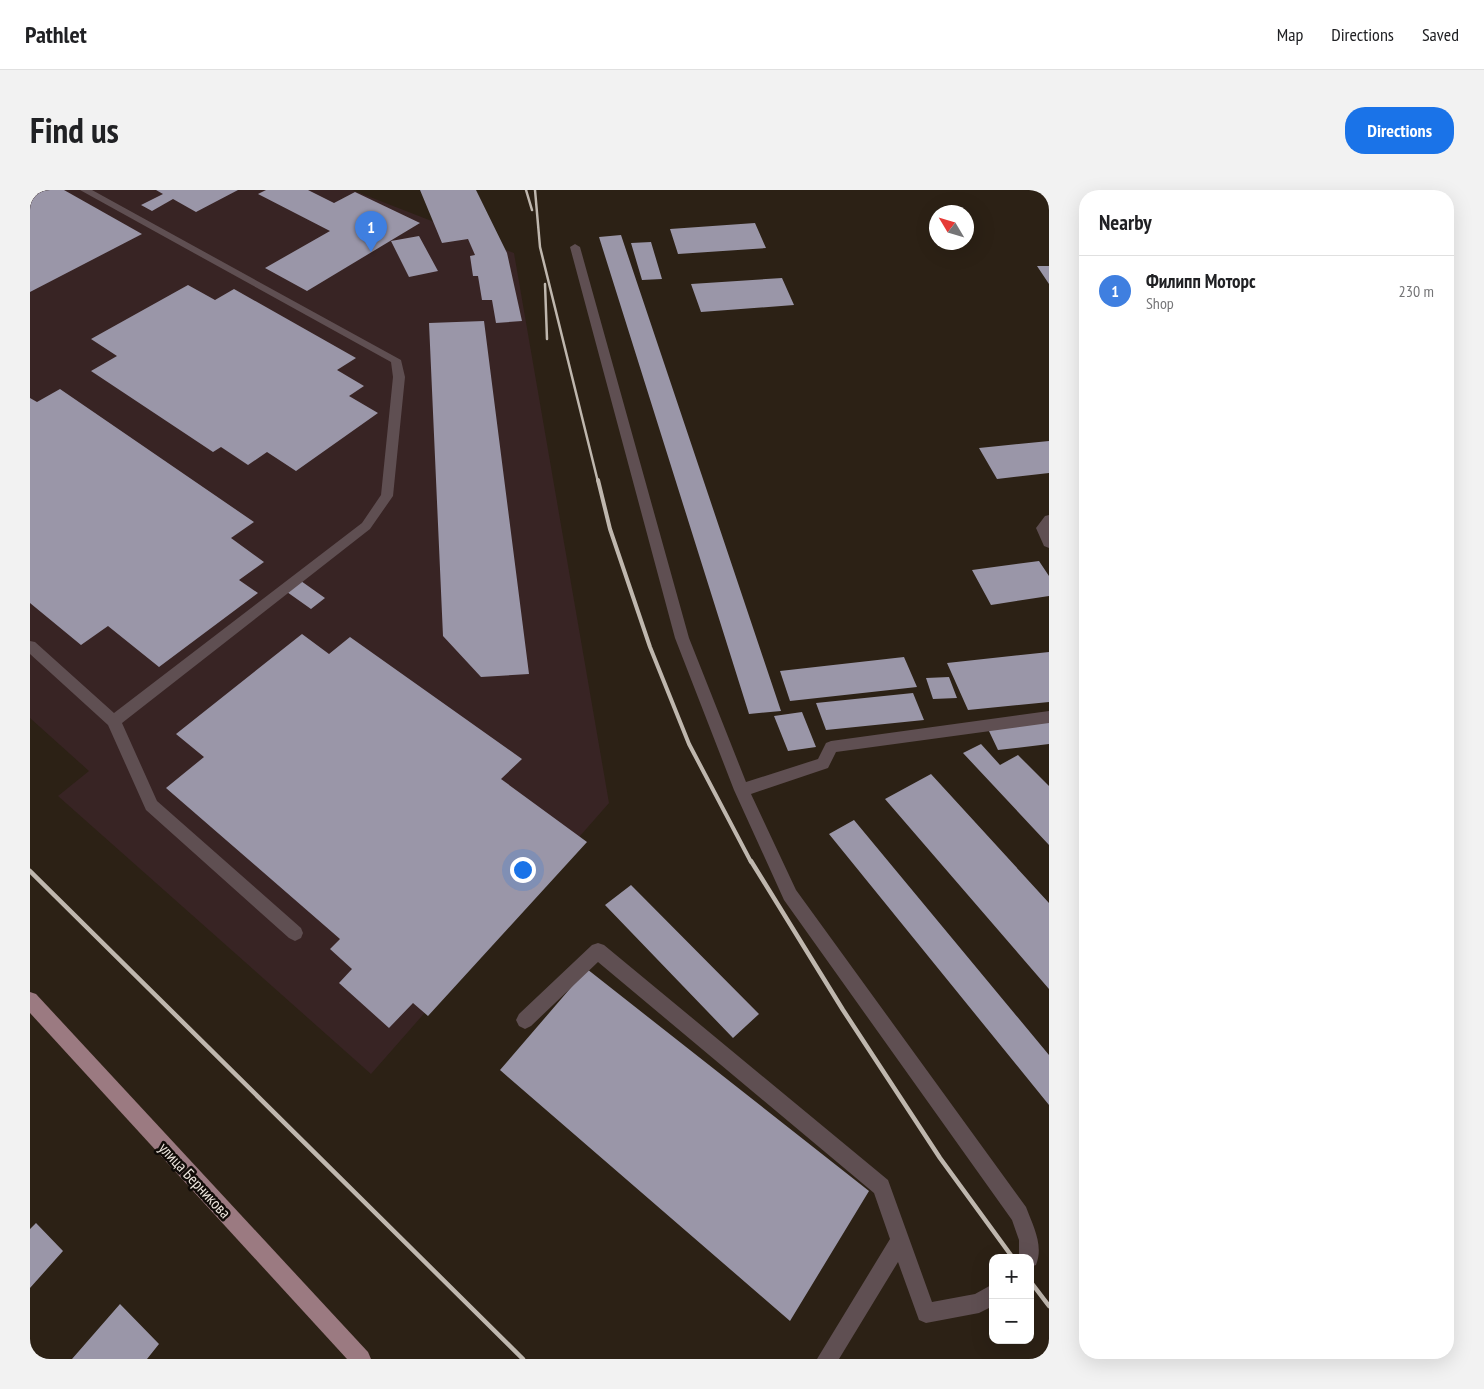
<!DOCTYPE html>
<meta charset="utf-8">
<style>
:root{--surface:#fff;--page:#f2f2f2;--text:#202124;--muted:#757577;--line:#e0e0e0;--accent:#1a73e8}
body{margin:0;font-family:"PT Sans Narrow",sans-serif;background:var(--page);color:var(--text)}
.controls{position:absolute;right:15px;bottom:15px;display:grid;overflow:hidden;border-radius:10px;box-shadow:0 5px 20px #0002}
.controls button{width:45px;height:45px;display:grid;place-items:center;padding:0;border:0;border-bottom:1px solid var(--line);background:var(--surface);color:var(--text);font:25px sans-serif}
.compass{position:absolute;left:899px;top:15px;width:45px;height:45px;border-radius:50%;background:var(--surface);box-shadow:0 5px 20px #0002;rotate:308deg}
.you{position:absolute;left:492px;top:679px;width:18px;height:18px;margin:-12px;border:4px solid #fff;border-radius:50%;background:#1a73e8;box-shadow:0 0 0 8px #1a73e833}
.badge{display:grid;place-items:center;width:32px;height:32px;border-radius:50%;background:var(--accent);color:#fff;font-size:16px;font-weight:700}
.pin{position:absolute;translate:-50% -41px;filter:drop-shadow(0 1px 2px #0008)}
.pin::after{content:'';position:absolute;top:26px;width:18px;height:15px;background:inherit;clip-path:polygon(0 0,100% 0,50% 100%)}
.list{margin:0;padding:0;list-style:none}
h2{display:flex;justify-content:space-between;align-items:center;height:65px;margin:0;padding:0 20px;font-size:21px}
h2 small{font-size:16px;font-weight:400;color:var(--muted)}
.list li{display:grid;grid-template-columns:32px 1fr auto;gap:15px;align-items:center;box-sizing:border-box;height:70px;padding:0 20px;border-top:1px solid var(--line)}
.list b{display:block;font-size:19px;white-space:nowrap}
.list p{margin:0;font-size:16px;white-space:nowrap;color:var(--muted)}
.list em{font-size:16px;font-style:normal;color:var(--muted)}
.map{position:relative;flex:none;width:1019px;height:1169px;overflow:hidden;border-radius:20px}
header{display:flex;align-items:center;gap:30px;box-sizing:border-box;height:70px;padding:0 25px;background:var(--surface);border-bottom:1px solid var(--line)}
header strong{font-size:24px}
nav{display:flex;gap:28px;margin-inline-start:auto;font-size:18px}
.intro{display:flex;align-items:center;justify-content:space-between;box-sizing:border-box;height:120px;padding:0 30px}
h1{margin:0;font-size:35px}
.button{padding:12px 22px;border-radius:20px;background:var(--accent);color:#fff;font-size:18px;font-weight:700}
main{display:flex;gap:30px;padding:0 30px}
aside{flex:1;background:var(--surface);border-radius:20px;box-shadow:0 5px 20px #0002}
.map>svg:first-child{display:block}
.commercial{fill:#382424}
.building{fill:#9a96a8}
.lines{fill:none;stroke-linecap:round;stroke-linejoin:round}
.minor{fill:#5f4f52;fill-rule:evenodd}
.major{fill:#9b7a81;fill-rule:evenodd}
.rail-far2{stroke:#bfb7ae;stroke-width:2.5}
.rail-far1{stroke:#bfb7ae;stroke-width:4}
.rail{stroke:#bfb7ae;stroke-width:4.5}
.labels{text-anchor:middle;stroke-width:5;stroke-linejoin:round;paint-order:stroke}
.near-street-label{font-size:16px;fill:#ece5dd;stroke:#100b07}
</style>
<header>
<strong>Pathlet</strong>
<nav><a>Map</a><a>Directions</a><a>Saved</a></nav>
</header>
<div class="intro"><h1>Find us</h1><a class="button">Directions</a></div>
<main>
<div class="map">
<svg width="1019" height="1169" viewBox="0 0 1019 1169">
<rect width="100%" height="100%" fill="#2c2115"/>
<path class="commercial" d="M0,0H322L484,63L579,613L341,884L28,606L59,581L0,528Z"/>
<path class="building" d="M15,0H34L112,44L0,102V1L6,4Z
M126,0H208L166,22L143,9L122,21L111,15L133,4Z
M236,0H278L304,13L325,2L390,33L277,101L235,78L300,41L228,4Z
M390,0H446L477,63L492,131L466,133L462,110H452L448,86H443L440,66L445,65L438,49L412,53Z
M725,33L736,58L648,64L640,39Z
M591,45L751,521L719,524L569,47Z
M389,46L408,81L379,87L361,51Z
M621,52L632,89L612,90L601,53Z
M1007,76H1019V94Z
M752,88L764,115L671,122L661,94Z
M158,95L185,110L204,99L326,168L307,180L334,196L319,206L348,223L266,281L237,262L218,275L191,257L183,262L61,181L87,166L61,149Z
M454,131L499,484L451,487L413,446L399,133Z
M30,199L224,332L201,348L234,372L209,390L228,403L129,477L78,436L51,455L0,413V208L7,212Z
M1019,251V283L967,289L949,258Z
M1009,371L1019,386V406L961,415L942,380Z
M271,391L295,408L281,419L257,402Z
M272,444L299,464L320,447L492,569L471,589L557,652L398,826L383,813L359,838L309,793L322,779L300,759L310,749L136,598L174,567L146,544Z
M1019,462V512L938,520L917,473Z
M874,467L887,497L760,511L750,481Z
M919,487L927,508L903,509L896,488Z
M883,503L894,530L796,540L786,513Z
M772,522L786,557L758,561L744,526Z
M1019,531V554L968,560L958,539Z
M951,554L970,575L988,565L1019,596V655L933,563Z
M901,584L1019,713V799L855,609Z
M824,630L1019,865V915L799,644Z
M601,695L729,824L703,848L575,715Z
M557,779L839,1001L760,1131L470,880Z
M6,1033L33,1061L0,1098V1039Z
M90,1114L129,1154L117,1169H42Z"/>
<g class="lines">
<path class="minor" d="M50,0H62L371,170L375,187L363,306L340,339L92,533L127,611L271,738L273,743L271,748L265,751L259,748L116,620L78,535L0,464V451L5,452L84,523L332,333L351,305L363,187L361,172Z
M545,54L550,57L659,448L716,592L788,569L796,553L801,551L1019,521V533L806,562L798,578L721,604L766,700L996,1017C1003,1036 1014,1055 1006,1075L1000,1077V1068H989V1050L982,1030L754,710L704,600L645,448L540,57Z
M1019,325V358L1014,356L1006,338L1015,326Z
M568,753L574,755L858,990L902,1112L945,1104L963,1094V1116L949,1123L896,1133L889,1130L868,1072L809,1169H787L860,1049L844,1003L568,772L501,836L495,839L489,836L486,830L489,824L562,755Z"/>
<path class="major" d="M0,802L6,804L338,1162L341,1169H317L0,823Z"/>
<path class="rail-far2" d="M496,0L502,20
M505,0L510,57L568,292
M515,94L517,149"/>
<path class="rail-far1" d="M568,290L580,339L620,457L659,554L721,672"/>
<path class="rail" d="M721,671L813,820L910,968L983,1068
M0,681L493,1169
M1000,1091L1019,1116"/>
</g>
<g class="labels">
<g class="near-street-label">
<text transform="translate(165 990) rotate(47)" y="6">улица Берникова</text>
</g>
</g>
</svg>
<div class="controls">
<button>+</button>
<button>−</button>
</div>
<svg class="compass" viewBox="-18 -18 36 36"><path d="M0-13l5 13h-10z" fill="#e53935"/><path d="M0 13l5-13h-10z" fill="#757577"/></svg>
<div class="you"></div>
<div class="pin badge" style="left:341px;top:62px;background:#3f7fe0">1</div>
</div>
<aside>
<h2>Nearby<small></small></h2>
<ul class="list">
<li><span class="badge" style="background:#3f7fe0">1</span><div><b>Филипп Моторс</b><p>Shop</p></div><em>230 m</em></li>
</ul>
</aside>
</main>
